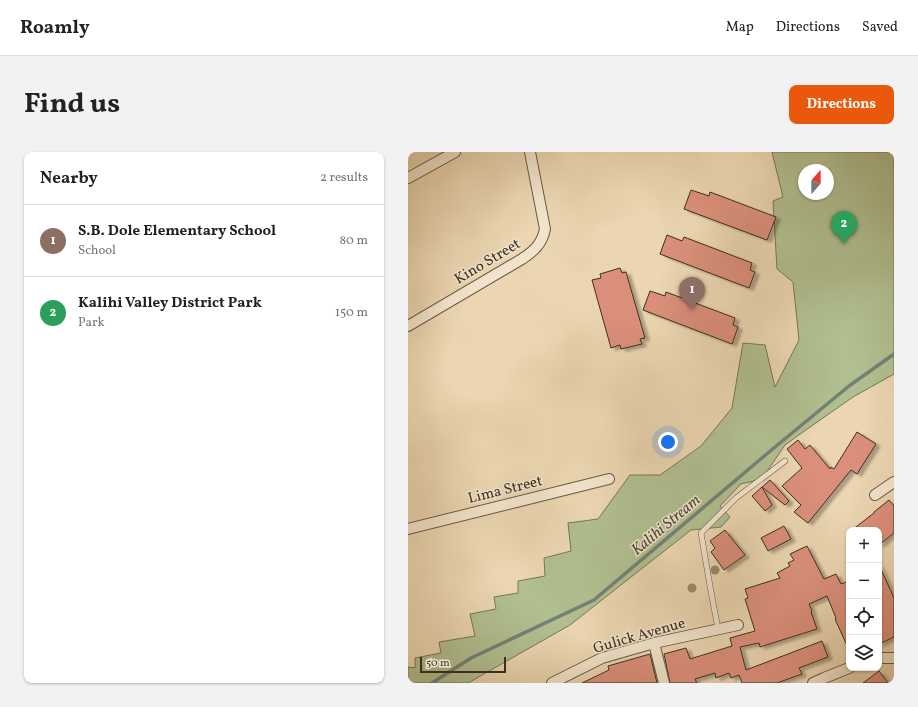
<!DOCTYPE html>
<meta charset="utf-8">
<style>
:root{--surface:#fff;--page:#f2f2f2;--text:#222;--muted:#767676;--line:#e0e0e0;--accent:#ea580c}
body{margin:0;font-family:Vollkorn,serif;background:var(--page);color:var(--text)}
.controls{position:absolute;right:12px;bottom:12px;display:grid;overflow:hidden;border-radius:8px;box-shadow:0 1px 3px #0004}
.controls button{width:36px;height:36px;display:grid;place-items:center;padding:0;border:0;border-bottom:1px solid var(--line);background:var(--surface);color:var(--text);font:20px sans-serif}
.compass{position:absolute;left:390px;top:12px;width:36px;height:36px;border-radius:50%;background:var(--surface);box-shadow:0 1px 3px #0004;rotate:21deg}
.scale{position:absolute;left:12px;bottom:10px;width:86px;box-sizing:border-box;padding-left:4px;border:2px solid #3c2f22;border-top:0;font-size:11px;line-height:14px;white-space:nowrap;color:#3c2f22;-webkit-text-stroke:3px #f2e4cc;paint-order:stroke}
.you{position:absolute;left:260px;top:290px;width:14px;height:14px;margin:-10px;border:3px solid #fff;border-radius:50%;background:#1a73e8;box-shadow:0 0 0 6px #1a73e833}
.badge{display:grid;place-items:center;width:26px;height:26px;border-radius:50%;background:var(--accent);color:#fff;font-size:13px;font-weight:700}
.pin{position:absolute;translate:-50% -33px;filter:drop-shadow(0 1px 2px #0008)}
.pin::after{content:'';position:absolute;top:21px;width:14px;height:12px;background:inherit;clip-path:polygon(0 0,100% 0,50% 100%)}
.list{margin:0;padding:0;list-style:none}
h2{display:flex;justify-content:space-between;align-items:center;height:52px;margin:0;padding:0 16px;font-size:17px}
h2 small{font-size:13px;font-weight:400;color:var(--muted)}
.list li{display:grid;grid-template-columns:26px 1fr auto;gap:12px;align-items:center;box-sizing:border-box;height:72px;padding:0 16px;border-top:1px solid var(--line)}
.list b{display:block;font-size:15px;white-space:nowrap}
.list p{margin:0;font-size:13px;white-space:nowrap;color:var(--muted)}
.list em{font-size:13px;font-style:normal;color:var(--muted)}
.icon{flex:none;width:22px;height:22px;fill:none;stroke:currentColor;stroke-width:2;stroke-linecap:round;stroke-linejoin:round}
.map{position:relative;flex:none;width:486px;height:531px;overflow:hidden;border-radius:8px}
header{display:flex;align-items:center;gap:24px;box-sizing:border-box;height:56px;padding:0 20px;background:var(--surface);border-bottom:1px solid var(--line)}
header strong{font-size:19px}
nav{display:flex;gap:22px;margin-inline-start:auto;font-size:14px}
.intro{display:flex;align-items:center;justify-content:space-between;box-sizing:border-box;height:96px;padding:0 24px}
h1{margin:0;font-size:28px}
.button{padding:10px 18px;border-radius:8px;background:var(--accent);color:#fff;font-size:14px;font-weight:700}
main{display:flex;gap:24px;padding:0 24px}
aside{flex:1;background:var(--surface);border-radius:8px;box-shadow:0 1px 3px #0004}
.map>svg:first-child{display:block}
.green{fill:#b1bf90;stroke:#767759;fill-rule:evenodd}
.lines{fill:none;stroke-linecap:round;stroke-linejoin:round}
.stream{stroke:#738277;stroke-width:3.5}
.building{fill:#db8f7a;stroke:#3c2f22;filter:url(#shadow)}
.lane-casing{stroke:#685946;stroke-width:6}
.street-casing{stroke:#685946;stroke-width:12}
.lane{stroke:#f2e4cc;stroke-width:5}
.street{stroke:#f2e4cc;stroke-width:10}
.tree{fill:#978a6e}
.labels{text-anchor:middle;stroke-width:3;stroke-linejoin:round;paint-order:stroke}
.street-label{font-size:15px;fill:#3c2f22;stroke:#f2e4cc}
.water-label{font-size:16px;font-style:italic;fill:#4e4b3e;stroke:#f2e4cc}
</style>
<header>
<strong>Roamly</strong>
<nav><a>Map</a><a>Directions</a><a>Saved</a></nav>
</header>
<div class="intro"><h1>Find us</h1><a class="button">Directions</a></div>
<main>
<aside>
<h2>Nearby<small>2 results</small></h2>
<ul class="list">
<li><span class="badge" style="background:#8d6e63">1</span><div><b>S.B. Dole Elementary School</b><p>School</p></div><em>80 m</em></li>
<li><span class="badge" style="background:#2e9e5b">2</span><div><b>Kalihi Valley District Park</b><p>Park</p></div><em>150 m</em></li>
</ul>
</aside>
<div class="map">
<svg width="486" height="531" viewBox="0 0 486 531">
<defs>
<filter id="shadow"><feDropShadow dx="4.5" dy="2.5" stdDeviation="1" flood-color="#0004"/></filter>
</defs>
<rect width="100%" height="100%" fill="#ebd6b1"/>
<filter id="stains"><feTurbulence type="fractalNoise" baseFrequency=".005" numOctaves="4"/><feColorMatrix values="0 0 0 0 .2 0 0 0 0 .09 0 0 0 0 .02 0 0 0 .5 -.17"/></filter>
<radialGradient id="worn" r=".72"><stop offset=".6" stop-color="#630" stop-opacity="0"/><stop offset="1" stop-color="#630" stop-opacity=".3"/></radialGradient>
<path class="green" d="M364,0H486V222L445,245L395,280L377,293L354,327L333,332L312,354L322,365L313,375L283,378L162,473L60,531H0V515L7,516V506L33,501L31,490L67,484L62,462L88,457L86,445L110,441V429L137,424L136,406L163,399L160,371L190,367L222,323H252L293,294L324,256L335,191L357,193L367,235L391,188L385,130L369,117L365,49L375,45ZM396,18H420V42H396Z"/>
<g class="lines">
<path class="stream" d="M24,531L63,506L186,448L361,300L441,234L486,202"/>
</g>
<path class="building" d="M283,38L301,44L302,40L368,65L359,88L276,57Z
M259,83L274,89L276,85L344,111L342,118L347,120L341,136L252,102Z
M212,116L214,121L218,120L237,186L232,187L234,192L213,197L212,193L203,196L184,128L193,126L192,122Z
M242,139L257,144L258,140L327,166L325,173L330,175L324,192L235,158Z
M449,280L468,292L449,322L443,318L400,371L386,360L393,353L374,334L394,316L379,297L390,288L397,297L402,293L422,317L423,315L426,317Z
M362,328L381,349L377,353L354,335Z
M354,335L364,353L357,359L344,344Z
M481,348L486,354V381L471,393V378H444L466,361V360Z
M376,374L383,387L360,399L353,386Z
M317,378L337,403L316,418L303,400L307,396L302,389Z
M399,394L416,427L428,422L433,432L441,429V498L427,467L428,466L419,444L401,452L404,459L403,460L409,477L352,495L351,491L332,495L338,518L414,489L420,505L391,516L394,522L369,531H334L331,523L323,526L321,521L308,526L307,521L287,527L289,531H262L256,502L278,496L282,507L324,494L322,486L347,479L337,447L340,446L337,437L372,426L369,421L382,414L380,411L386,408L382,402Z
M471,413L486,446V485L471,492Z
M242,502L249,531H174L201,518L200,514Z
M471,519L480,531H455Z"/>
<g class="lines">
<g class="lane-casing">
<path id="lane" d="M310,477L302,434L293,381L328,346L377,309"/>
</g>
<g class="street-casing">
<path id="street" d="M0,26L47,0
M0,174L114,107C126,99 134,92 137,77L122,0
M467,343L486,330
M0,377L201,327
M246,491L256,531
M471,506H486
M144,531L194,506L246,491L330,473
M405,531L416,526L441,516"/>
</g>
<use href="#lane" class="lane"/>
<use href="#street" class="street"/>
</g>
<g class="tree">
<circle cx="307" cy="418" r="4.5"/>
<circle cx="284" cy="436" r="4.5"/>
</g>
<g class="labels">
<g class="street-label">
<text transform="translate(79 109) rotate(-31)" y="5">Kino Street</text>
<text transform="translate(97 337) rotate(-14)" y="5">Lima Street</text>
<text transform="translate(231 483) rotate(-16)" y="5">Gulick Avenue</text>
</g>
<g class="water-label">
<text transform="translate(257 372) rotate(-40)" y="6">Kalihi Stream</text>
</g>
</g>
<rect width="100%" height="100%" filter="url(#stains)"/>
<rect width="100%" height="100%" fill="url(#worn)"/>
</svg>
<div class="controls">
<button>+</button>
<button>−</button>
<button><svg class="icon" aria-label="locate" viewBox="0 0 24 24"><circle cx="12" cy="12" r="6"/><path d="M12 2v4M12 18v4M2 12h4M18 12h4"/></svg></button>
<button><svg class="icon" aria-label="layers" viewBox="0 0 24 24"><path d="M12 4l9 5-9 5-9-5zM3 14l9 5 9-5"/></svg></button>
</div>
<svg class="compass" viewBox="-18 -18 36 36"><path d="M0-13l5 13h-10z" fill="#e53935"/><path d="M0 13l5-13h-10z" fill="#767676"/></svg>
<div class="scale">50 m</div>
<div class="you"></div>
<div class="pin badge" style="left:284px;top:158px;background:#8d6e63">1</div>
<div class="pin badge" style="left:436px;top:92px;background:#2e9e5b">2</div>
</div>
</main>
